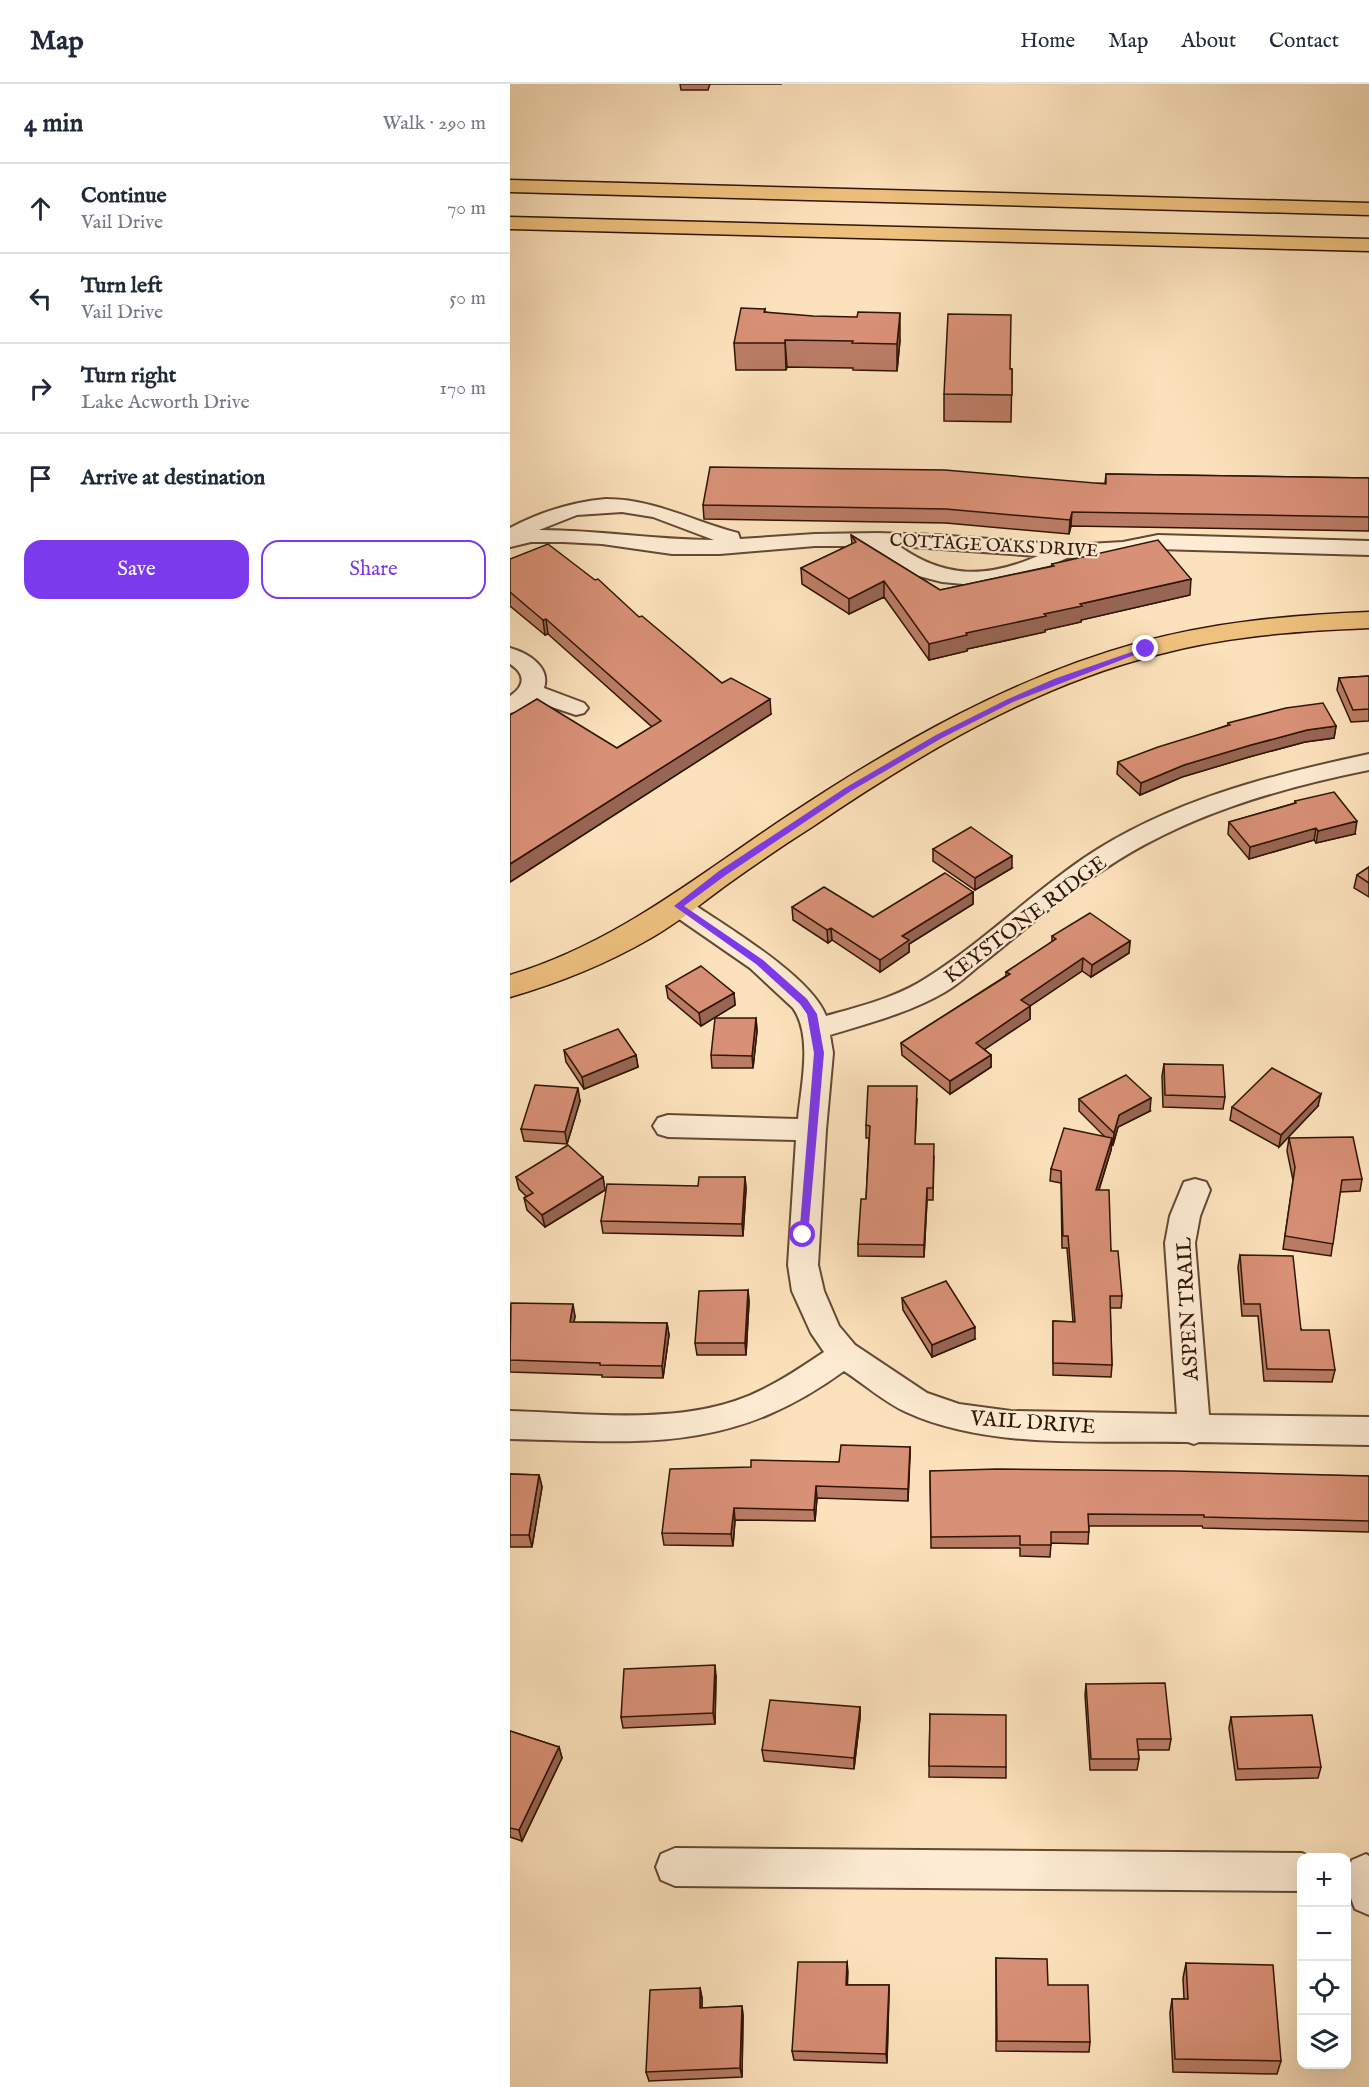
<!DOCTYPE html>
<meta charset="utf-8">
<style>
:root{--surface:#fff;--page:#f6f6f7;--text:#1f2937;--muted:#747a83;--line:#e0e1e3;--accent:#7c3aed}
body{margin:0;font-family:"IM FELL English",serif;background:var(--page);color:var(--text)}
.controls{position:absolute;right:18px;bottom:18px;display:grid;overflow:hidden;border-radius:12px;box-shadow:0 6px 24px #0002}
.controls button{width:54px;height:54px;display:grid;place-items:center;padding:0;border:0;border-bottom:2px solid var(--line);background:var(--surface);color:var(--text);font:30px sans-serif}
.stop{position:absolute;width:18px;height:18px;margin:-14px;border:4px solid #7c3aed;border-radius:50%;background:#fff}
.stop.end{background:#7c3aed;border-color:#fff;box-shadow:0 2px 6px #0008}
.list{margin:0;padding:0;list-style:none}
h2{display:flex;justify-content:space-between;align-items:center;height:78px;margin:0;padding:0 24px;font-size:26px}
h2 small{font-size:20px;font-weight:400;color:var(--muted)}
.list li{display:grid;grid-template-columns:39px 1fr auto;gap:18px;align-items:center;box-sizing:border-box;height:90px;padding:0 24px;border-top:2px solid var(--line)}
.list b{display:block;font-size:22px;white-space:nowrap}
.list p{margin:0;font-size:20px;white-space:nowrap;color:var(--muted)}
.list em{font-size:20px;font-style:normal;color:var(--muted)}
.actions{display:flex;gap:12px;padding:18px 24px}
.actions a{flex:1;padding:14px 0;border:2px solid var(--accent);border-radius:18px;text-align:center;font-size:21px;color:var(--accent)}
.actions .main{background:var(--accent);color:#fff}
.icon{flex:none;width:33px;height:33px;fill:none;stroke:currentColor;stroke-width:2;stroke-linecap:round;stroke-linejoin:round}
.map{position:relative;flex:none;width:859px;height:2003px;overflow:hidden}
header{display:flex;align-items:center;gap:36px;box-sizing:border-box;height:84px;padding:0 30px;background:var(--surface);border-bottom:2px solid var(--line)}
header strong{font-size:28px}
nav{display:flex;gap:33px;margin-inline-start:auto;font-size:21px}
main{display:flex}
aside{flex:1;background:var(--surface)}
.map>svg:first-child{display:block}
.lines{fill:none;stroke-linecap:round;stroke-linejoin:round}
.street-casing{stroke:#644832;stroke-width:4}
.primary-casing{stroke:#311504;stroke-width:3}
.highway-casing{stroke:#311504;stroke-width:3}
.street{fill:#fdecd3;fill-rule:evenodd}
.primary{fill:#eec17e;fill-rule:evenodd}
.highway{fill:#eec17e;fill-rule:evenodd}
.wall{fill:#ba7c65;stroke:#311504;stroke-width:1.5}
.shaded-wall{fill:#976553;stroke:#311504;stroke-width:1.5}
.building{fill:#d89076;stroke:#311504;stroke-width:1.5}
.route{fill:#7c3aed}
.labels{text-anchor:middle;stroke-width:4.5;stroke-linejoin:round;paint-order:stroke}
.far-street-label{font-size:18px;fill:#311504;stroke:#fdecd3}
.street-label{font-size:21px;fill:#311504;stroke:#fdecd3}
</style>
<header>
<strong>Map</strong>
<nav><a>Home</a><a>Map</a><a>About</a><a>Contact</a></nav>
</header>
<main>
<aside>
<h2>4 min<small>Walk · 290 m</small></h2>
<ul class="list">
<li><svg class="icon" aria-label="ahead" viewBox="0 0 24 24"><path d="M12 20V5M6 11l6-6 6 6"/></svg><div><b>Continue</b><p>Vail Drive</p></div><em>70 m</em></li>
<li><svg class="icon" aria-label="left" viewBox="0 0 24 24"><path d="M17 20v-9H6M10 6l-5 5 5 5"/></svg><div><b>Turn left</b><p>Vail Drive</p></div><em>50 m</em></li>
<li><svg class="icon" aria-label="right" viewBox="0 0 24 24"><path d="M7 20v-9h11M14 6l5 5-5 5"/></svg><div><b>Turn right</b><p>Lake Acworth Drive</p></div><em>170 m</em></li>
<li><svg class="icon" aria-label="arrive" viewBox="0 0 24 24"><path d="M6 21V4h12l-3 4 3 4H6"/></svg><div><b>Arrive at destination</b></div></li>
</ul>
<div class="actions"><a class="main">Save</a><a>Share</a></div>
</aside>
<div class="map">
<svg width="859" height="2003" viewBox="0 0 859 2003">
<rect width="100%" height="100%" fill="#fce2bc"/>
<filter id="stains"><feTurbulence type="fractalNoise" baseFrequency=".00333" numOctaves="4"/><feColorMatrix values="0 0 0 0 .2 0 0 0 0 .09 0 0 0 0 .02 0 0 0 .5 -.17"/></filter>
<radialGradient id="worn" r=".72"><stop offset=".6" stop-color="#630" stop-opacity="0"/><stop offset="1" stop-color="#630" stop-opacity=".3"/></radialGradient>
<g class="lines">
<g class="street-casing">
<path id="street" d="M96,415C144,415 182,437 228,449L230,455L305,450L368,449L425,451L561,461L613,458L648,451L859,457V471L648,465L613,472L557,474L517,492L494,497L464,501L432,498L405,491L359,462H305L210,470H162L92,460L53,458H21L0,463V444C30,428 62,418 96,415ZM112,428L143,433L204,456C146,456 88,446 29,446L67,431ZM389,462L528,472C477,494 435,495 389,462Z
M0,564C18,569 41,583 34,604L74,619L78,624L74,629L66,631L24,617L8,627L0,629V612C15,602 16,590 0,580Z
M859,670V686C765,705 673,732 593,786C551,813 513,847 474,878C461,888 449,900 435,908C399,929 359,939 320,951L323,969L316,1046L308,1181L314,1207L329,1242L345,1261L417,1309L449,1320L501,1327L667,1330L655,1159L660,1132L674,1098L685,1095L696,1098L700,1106L690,1132L685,1159L699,1331L859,1333V1361L689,1358L684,1360L678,1358C589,1356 478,1366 396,1328C374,1318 354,1300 334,1287C220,1370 133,1358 0,1355V1327C71,1329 157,1340 225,1317C257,1306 286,1287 314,1268L301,1249L282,1207L278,1181L286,1056L158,1053L148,1050L143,1042L148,1034L158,1031L288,1035C291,1002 303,952 283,924L240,884L159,828L155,822L159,816L168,813L177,816C214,841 301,892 316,932C351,922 388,913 418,893C473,858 520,811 574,774C659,717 760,691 859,670Z
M165,1764L792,1769L802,1774H792V1807L165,1802L151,1796L146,1783L151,1770Z
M856,1770L859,1772V1831L845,1825C838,1808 835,1793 842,1776Z"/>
</g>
<g class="primary-casing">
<path id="primary" d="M859,528V544C787,547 716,552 646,571C521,603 408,671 302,743C272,762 243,782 215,802C191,820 167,839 141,854C96,880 49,899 0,913V891C107,859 188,791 279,731C388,659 502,594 628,559C704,538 781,531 859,528Z"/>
</g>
<g class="highway-casing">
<path id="highway" d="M0,96L859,119V131L0,108Z
M0,133L859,155V167L0,145Z"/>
</g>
<use href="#street" class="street"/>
<use href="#primary" class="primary"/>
<use href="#highway" class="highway"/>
</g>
<path class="wall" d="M170,0H272H200L198,6H171Z
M255,225V228L390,256L387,287L343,286V284L277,283L276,286H226L224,259Z
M500,285H502L501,338L434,337V310Z
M596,390L859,394V447L561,442L559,450L436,439L194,435L193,421L595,399Z
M341,451L430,506L542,482V480L680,511L571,536V538L535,546V548L457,565V567L419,576L374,513L339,530L292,500L291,484L342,460Z
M0,475L129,533L212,599L261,630L0,798V631L107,664L142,643L38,550L35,551L0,522Z
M859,592V637L841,638L827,606L829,594Z
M718,639L826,642L824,654L795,658L739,673L672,693L630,711L607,690L608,678L718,641Z
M785,717L845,750L806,759L804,756L739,775L718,750L719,738L785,719Z
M423,765L502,784L465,806L423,777Z
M859,783V813L844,804L847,791Z
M463,808V820L399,860V868L370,888L322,856L318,859L283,836L282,823L363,833Z
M542,852L620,857L619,869L581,893L572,887L520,922V935L474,965L481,971V983L440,1010L392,971L391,959L496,892V888L542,858Z
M156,902L224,909L225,921L191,942L158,914Z
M246,934L247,947L243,984H202L201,971Z
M54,966L126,971L128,983L74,1005L56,978Z
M654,980L715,1013L713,1025L653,1023L652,992Z
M407,1015L405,1060L424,1072L423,1116H417L414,1173L348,1172V1160L356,1115L359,1054H356V1041Z
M569,1015L640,1027L608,1043L603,1061L602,1060L601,1066L589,1106L601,1167L612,1212L611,1224H600L602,1281L601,1293L543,1291V1237L563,1238L557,1164H552L551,1099L540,1097L541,1085L594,1052L569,1027Z
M70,1017L57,1060L14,1057L11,1045Z
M808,1022L769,1063L720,1036L722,1023Z
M779,1054L852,1095L850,1107L830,1108L821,1172L773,1165L783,1096L777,1067Z
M6,1093H93L95,1106L35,1143L17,1126L14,1114L16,1112L9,1105Z
M235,1093L236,1105L233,1152L93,1149L91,1137L188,1102Z
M730,1171L825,1286L822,1298L754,1297L748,1232H732L728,1183Z
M238,1206L239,1218L236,1271H187L185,1259Z
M392,1214L465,1255L422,1273L393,1226Z
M0,1223L65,1232L64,1238L157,1239L159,1251L153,1294L92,1293V1291L0,1288Z
M400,1363L398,1417L307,1414L305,1437L225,1436L223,1462L154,1461L152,1449L241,1383L329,1378Z
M420,1387L859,1392V1448L693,1444L692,1442H579L578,1460L541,1459L540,1473L510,1472V1464H421Z
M0,1390L29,1391L32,1403L22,1463H0Z
M206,1592L205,1640L113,1644L111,1633Z
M576,1600L661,1655L659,1666H628L629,1675L627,1686H580L575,1611Z
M350,1623V1634L344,1685L254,1677L252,1666Z
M420,1630L496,1683V1694L419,1693Z
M721,1633L811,1683L808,1694L726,1696L719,1644Z
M0,1647L49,1663L52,1674L12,1757L0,1753Z
M486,1874L538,1901L580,1958L579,1968L486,1967Z
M337,1878V1901H379L377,1979L284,1976L282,1967Z
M676,1879L771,1977L767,1990L663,1988L660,1929L662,1915H674L673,1894Z
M190,1904L192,1914V1924L232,1922L233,1932L232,1993L139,1997L136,1988Z"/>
<path class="shaded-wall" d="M390,229V256L387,287V260Z
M275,256L277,283L276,286L275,259Z
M562,428L561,442L559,450L560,436Z
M681,495L680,511L571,536V538L535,546V548L457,565V567L419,576V560L456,549L534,530L570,520Z
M374,497V513L339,530V515Z
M36,535L38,550L35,551L33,536Z
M260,615L261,630L0,798V780Z
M826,642L824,654L795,658L739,673L672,693L630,711L631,699L674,681L741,661L797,646Z
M847,737L845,750L806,759L808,747Z
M806,744L804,756L739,775L740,763Z
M502,772V784L465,806V794Z
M463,808V820L399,860V868L370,888V876L392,852Z
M321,844L322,856L318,859L317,846Z
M620,857L619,869L581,893L582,881Z
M573,874L572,887L511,928V916Z
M224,909L225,921L191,942L189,929Z
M520,922V935L466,971V959Z
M246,934L247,947L243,984L242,972Z
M126,971L128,983L74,1005L72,993Z
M481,971V983L440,1010V997Z
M68,1004L70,1017L57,1060L55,1048Z
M811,1010L808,1022L769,1063L771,1051Z
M641,1014L640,1027L608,1043L603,1061L604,1049L609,1031Z
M602,1054L601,1066L585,1118L586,1106Z
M93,1093L95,1106L35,1143L32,1131Z
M235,1093L236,1105L233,1152L232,1140Z
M417,1104V1116L414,1173V1161Z
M238,1206L239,1218L236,1271L235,1259Z
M63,1220L65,1232L62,1250L60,1238Z
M157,1239L159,1251L153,1294L152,1282Z
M465,1243V1255L422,1273V1261Z
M400,1363V1374L398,1417V1405Z
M29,1391L32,1403L22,1463L19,1451Z
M306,1402L307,1414L305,1437L304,1426Z
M224,1424L225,1436L223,1462L221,1450Z
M205,1581L206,1592L205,1640L203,1629Z
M350,1623V1634L344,1685V1674Z
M49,1663L52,1674L12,1757L9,1746Z
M337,1878L338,1888L337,1911L336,1901Z
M379,1901V1911L377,1979L376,1970Z
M190,1904L192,1914V1934L190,1924Z
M232,1922L233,1932L232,1993L230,1984Z"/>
<path class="building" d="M231,224L255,225L254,228L303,232L347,233L348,228L390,229L387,260L342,259L343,257L275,256V259H224Z
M438,230L501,231L500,285H502V311L434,310Z
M200,383L435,386L596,400V390L859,394V433L562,428L560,436L436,425L193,421Z
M341,451L430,506L544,482L542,480L648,456L681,495L570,520L572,522L534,530L536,532L456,549L457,551L419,560L374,497L339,515L291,484L346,458Z
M38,460L85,496L88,495L129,533L132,532L212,599L221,594L260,615L0,780V631L27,615L107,664L151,637L36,535L33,536L0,508V475Z
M859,592V625L843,626L829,594Z
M813,619L826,642L797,646L741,661L674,681L631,699L608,678L648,663L720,641L718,639L776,624Z
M824,708L847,737L808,747L806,744L740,763L719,738L786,719L785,717Z
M461,743L502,772L465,794L423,765Z
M859,783V799L847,791Z
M435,789L463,808L392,852L399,856L370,876L321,844L317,846L282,823L314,803L363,833Z
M580,829L620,857L582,881L573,874L511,916L520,922L466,959L481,971L440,997L391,959L500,890L496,888L546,855L542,852Z
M191,882L224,909L189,929L156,902Z
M205,934H246L242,972L201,971Z
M108,945L126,971L72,993L54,966Z
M654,980L713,981L715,1013L655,1011Z
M762,984L811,1010L771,1051L722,1023Z
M616,991L641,1014L609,1031L604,1049L569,1015Z
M25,1001L68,1004L55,1048L11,1045Z
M358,1002H407L405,1060H424L423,1104H417L414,1161L348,1160L351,1115H356L360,1042L356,1041Z
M554,1044L602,1054L586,1106H599L601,1167H608L612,1212H600L602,1281L543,1279V1237L565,1238L558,1152H553L551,1087L541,1085Z
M843,1053L852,1095L832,1096L823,1160L775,1152L785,1083L779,1054Z
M58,1061L93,1093L32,1131L14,1114L23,1109L6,1093Z
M189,1093H235L232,1140L91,1137L97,1100L188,1102Z
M730,1171L783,1172L791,1246H819L825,1286L757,1285L750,1220H734Z
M436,1197L465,1243L422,1261L392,1214Z
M238,1206L235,1259H185L189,1207Z
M1,1219L63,1220L60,1238L157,1239L152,1282L90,1281V1279L0,1276Z
M331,1361L400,1363L398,1405L306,1402L304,1426L224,1424L221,1450L152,1449L160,1385L241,1383V1376L329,1378Z
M487,1385L666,1387L859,1392V1437L694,1433V1431L578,1430L579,1448H541V1461H510V1452L421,1453L420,1387Z
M0,1390L29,1391L19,1451H0Z
M205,1581L203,1629L111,1633L114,1585Z
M655,1599L661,1655H627L629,1675H581L576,1600Z
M260,1616L350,1623L344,1674L252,1666Z
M420,1630L496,1631V1683L419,1682Z
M802,1631L811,1683L728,1685L721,1633Z
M0,1647L49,1663L9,1746L0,1744Z
M486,1874L537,1875L538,1901H578L580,1958L487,1957Z
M288,1878H337L336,1901H379L376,1970L282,1967Z
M676,1879L763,1881L771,1977L665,1975L662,1915H678Z
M190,1904V1924L232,1922L230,1984L136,1988L140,1906Z"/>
<path class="route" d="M633,564L640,565L503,618L432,654L341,707L216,791L174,822L253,876L297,915L307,930L314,969L298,1151L293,1155L289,1154L304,969L297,930L290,920L246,880L164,822L209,787L335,704L426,651L498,615L544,595Z"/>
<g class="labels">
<g class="far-street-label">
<text transform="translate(484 461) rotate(3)" y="6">COTTAGE OAKS DRIVE</text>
</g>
<g class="street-label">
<text transform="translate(515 835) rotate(-37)" y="7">KEYSTONE RIDGE</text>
<text transform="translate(677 1225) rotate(-93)" y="7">ASPEN TRAIL</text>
<text transform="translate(523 1338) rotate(4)" y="7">VAIL DRIVE</text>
</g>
</g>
<rect width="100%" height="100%" filter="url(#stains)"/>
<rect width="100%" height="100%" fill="url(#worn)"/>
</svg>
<div class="controls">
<button>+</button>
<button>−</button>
<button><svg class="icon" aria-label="locate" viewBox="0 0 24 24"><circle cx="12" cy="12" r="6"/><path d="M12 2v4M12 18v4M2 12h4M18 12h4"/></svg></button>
<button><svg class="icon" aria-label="layers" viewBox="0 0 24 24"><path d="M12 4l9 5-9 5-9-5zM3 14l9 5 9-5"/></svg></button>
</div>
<div class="stop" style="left:293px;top:1151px"></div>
<div class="stop end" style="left:636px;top:565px"></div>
</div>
</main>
